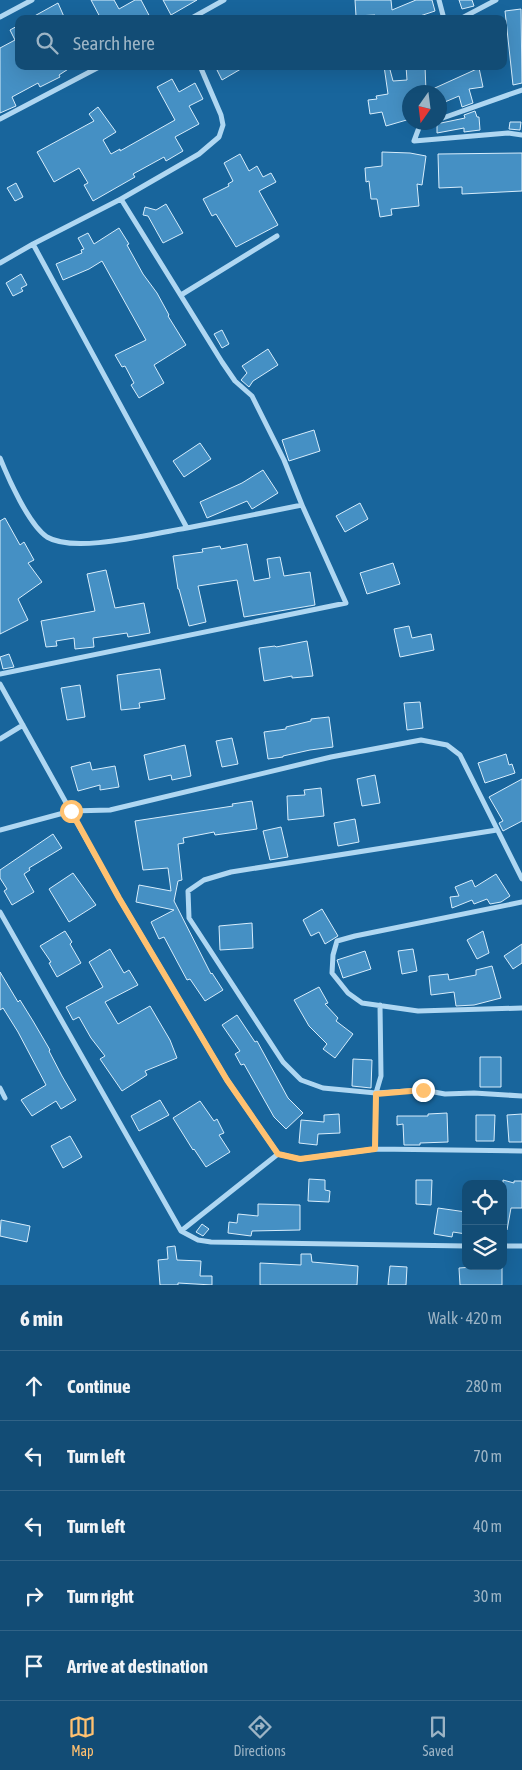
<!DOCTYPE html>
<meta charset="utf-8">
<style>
:root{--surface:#124c75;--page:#1f567d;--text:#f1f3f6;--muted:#9cb4c5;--line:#316387;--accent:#ffc170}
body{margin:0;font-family:"Asap Condensed",sans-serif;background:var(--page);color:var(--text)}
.controls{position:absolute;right:15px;bottom:15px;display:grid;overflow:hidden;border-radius:10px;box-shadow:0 5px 20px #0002}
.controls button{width:45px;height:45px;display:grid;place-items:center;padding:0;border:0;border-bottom:1px solid var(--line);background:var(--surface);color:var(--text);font:25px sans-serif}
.compass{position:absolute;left:402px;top:85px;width:45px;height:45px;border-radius:50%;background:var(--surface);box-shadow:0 5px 20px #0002;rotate:194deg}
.stop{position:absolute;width:15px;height:15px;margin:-11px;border:4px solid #ffc170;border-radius:50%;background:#fff}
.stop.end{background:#ffc170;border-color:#fff;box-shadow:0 1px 5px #0008}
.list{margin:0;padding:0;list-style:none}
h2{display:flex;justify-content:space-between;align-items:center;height:65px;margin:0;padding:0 20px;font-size:21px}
h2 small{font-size:16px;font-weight:400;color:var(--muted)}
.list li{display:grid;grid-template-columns:32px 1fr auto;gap:15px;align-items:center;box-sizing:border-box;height:70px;padding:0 20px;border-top:1px solid var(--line)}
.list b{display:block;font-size:19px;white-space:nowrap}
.list em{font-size:16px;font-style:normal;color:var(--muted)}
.icon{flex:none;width:28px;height:28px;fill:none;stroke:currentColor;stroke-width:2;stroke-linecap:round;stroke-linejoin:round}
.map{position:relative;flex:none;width:522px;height:1285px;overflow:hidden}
.search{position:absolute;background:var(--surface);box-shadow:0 5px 20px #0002;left:15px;right:15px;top:15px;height:55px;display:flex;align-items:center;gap:12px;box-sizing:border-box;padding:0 18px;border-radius:10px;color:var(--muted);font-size:19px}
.sheet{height:415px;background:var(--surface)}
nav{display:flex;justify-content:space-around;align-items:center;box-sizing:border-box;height:70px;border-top:1px solid var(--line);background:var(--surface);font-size:14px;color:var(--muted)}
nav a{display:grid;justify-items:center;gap:2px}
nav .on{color:var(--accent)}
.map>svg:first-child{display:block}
.building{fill:#4590c4;stroke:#d7edfc}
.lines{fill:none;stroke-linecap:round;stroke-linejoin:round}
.street{stroke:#afd7f2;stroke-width:5}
.route{stroke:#ffc170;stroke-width:6}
</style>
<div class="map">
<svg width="522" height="1285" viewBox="0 0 522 1285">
<rect width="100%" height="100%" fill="#18659c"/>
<path class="building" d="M91,0H114L119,9L135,0H141L151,19H101Z
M163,0H197L171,15Z
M355,0H391L392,10L416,0H432L435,11L411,19H376L375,15L356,16Z
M459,0H472L474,6L462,9Z
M58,3L65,19H29Z
M521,9L522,83L513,85L505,11Z
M19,25V66H73L59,75L60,77L40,87L38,83L12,97L16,106L0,113V48L15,40L10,30Z
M215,66H246L222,80Z
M384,66H389L393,81L407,80L406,66H425L426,91L410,92V119L386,126L382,112L370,114L368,100L377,99L376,96L388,94Z
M479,68L483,87L469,89L473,103L462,107L459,96L440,104V92H426Z
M172,79L179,92L195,83L203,99L189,106L199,124L175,137L183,151L166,161L164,157L133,174L135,177L93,201L84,185L88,183L79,168L54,182L37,152L94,121L89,114L98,107L116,132L103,140L111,154L120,149V151L175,120L157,87Z
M475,111L477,117H479L480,130L464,132V128L437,133V122L441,123L465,118L464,115Z
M510,122H521L520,130L509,129Z
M382,152L410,153L426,156L422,185L417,184L419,206L391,209L392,215L380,217L377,199H371L369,181L366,182L365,168L382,166Z
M522,153V191L462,194V187L439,188L438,154Z
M240,154L249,171L257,166L263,177L271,173L276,182L259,191L278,225L236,247L216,214L212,216L203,199L229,186L228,184L233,181L224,163Z
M16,183L23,197L15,201L7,188Z
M166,204L183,233L163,243L148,216L143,215L145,207L156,210Z
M119,228L129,244L127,245L143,274L157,293L169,315L168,316L186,345L154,365L164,383L139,398L131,385L134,383L125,366L122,367L115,355L146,340L102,261L89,269L63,280L56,264L82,253L81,250L84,249L78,238L88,233L94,244Z
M21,274L27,285L21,288L23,291L13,296L6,283Z
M222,330L229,344L222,348L214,334Z
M268,349L278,365L253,381L249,387L241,380L247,373L242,366Z
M314,430L320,451L289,461L282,440Z
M200,443L211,459L184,477L173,461Z
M263,470L278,493L252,509L247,501L207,518L200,502L242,483Z
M360,503L368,519L345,532L336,516Z
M5,518L20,545L24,542L34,560L28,563L42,582L18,599L28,620L0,634V521Z
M247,544L254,581L270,578L267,559L280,557L284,576L310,572L315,605L244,617L237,580L198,586L206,622L189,626L179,589H178L173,556L203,552L202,549L220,546L221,549Z
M393,563L400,584L367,594L360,573Z
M106,570L115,608L144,603L150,633L128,637L127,633L93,638L94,647L75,649L74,638L56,641L57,646L46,647L41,621L95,611L87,574Z
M409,626L412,638L431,634L434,650L400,657L394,629Z
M307,641L313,676L292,678V676L264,681L259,648L275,646L276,647Z
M9,654L14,667L3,669L0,657Z
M160,669L165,699L139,703L140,708L121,710L117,675Z
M80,685L85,717L67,720L61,688Z
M420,702L423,728L407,730L404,703Z
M329,717L333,747L310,750L283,756V757L268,759L264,732L286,729V727L311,721V719Z
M232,738L238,764L222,767L216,741Z
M185,745L191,776L172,780L171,775L149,780L144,755Z
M506,754L509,765L512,764L515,773L485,783L478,763Z
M90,762L92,770L115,766L119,787L100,790V785L78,791L71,767Z
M375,775L380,803L362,806L357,779Z
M522,779V821L503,831L499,823L503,821L489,797Z
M321,788L324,816L288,820L287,796L305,795L304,790Z
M252,801L257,829L215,835L214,832L183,838L184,843L178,844L182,880L178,881L174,901L211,974L212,973L223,990L205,1001L190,979L187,980L164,937L159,939L151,922L174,910L136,902L139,885L171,891L168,868L143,870L135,821L233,806L232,804Z
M355,819L359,842L338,846L334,823Z
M281,827L288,857L270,860L263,831Z
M53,834L62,848L29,868L30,870L24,874L34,892L12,905L4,891L7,889L0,878V870Z
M73,873L96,905L69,922L49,889Z
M496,874L510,896L501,902L490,904L487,899L474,904L472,900L452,908L450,897L459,896L455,887L472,880L475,887Z
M322,909L338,936L325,944L319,932L311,936L303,920Z
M252,923L253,948L220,950L219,926Z
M65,931L72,942L70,944L81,963L57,977L49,963L51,962L40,946Z
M483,931L489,953L477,959L467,940Z
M522,944V963L513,969L504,956Z
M110,949L124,973L129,970L138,985L105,1002L118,1024L150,1006L170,1040L177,1058L145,1071L147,1075L122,1091L100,1059L105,1056L91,1038L79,1017L73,1020L66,1007L103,987L89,962Z
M413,949L417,971L402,974L398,951Z
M365,951L371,969L343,978L337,960Z
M492,966L501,998L474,1005L456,1006L454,992L431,995L429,976L448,974L449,980L476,975V970Z
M0,972L18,1002L20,1000L33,1021L50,1050L49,1051L62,1076L76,1100L61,1109L56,1101L32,1116L21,1100L46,1085L18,1032L3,1008L0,1010Z
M319,987L328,1003L325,1004L338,1018L336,1021L353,1034L335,1058L323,1049L327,1044L309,1026L294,1000Z
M237,1015L255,1042L257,1041L288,1098L303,1113L286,1129L274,1117L244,1064L241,1065L235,1054L240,1051L222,1025Z
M480,1057H501V1087H480Z
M353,1059L372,1060L371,1088L352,1086Z
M160,1100L169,1115L139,1131L131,1116Z
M200,1101L214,1121L217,1119L224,1133L219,1135L230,1152L206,1167L194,1149L193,1150L173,1118Z
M447,1113L448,1142L420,1143V1145H404L403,1124L397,1125V1116H428V1114Z
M339,1114L340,1133L318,1134L317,1145L299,1143L301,1120L324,1122V1115Z
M522,1114V1142H509L507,1115Z
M476,1115H495L494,1141H476Z
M70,1136L82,1157L63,1168L51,1146Z
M309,1179L325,1180V1190L330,1191L329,1202L308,1201Z
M416,1180H432L431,1205L416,1204Z
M503,1180L514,1183V1181H522V1208H511L507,1230L503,1229Z
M258,1204L300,1205V1230L252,1231L251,1236L228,1233L229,1222L237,1223L238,1214L258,1216Z
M438,1208L466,1212V1234L453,1232L452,1237L434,1234Z
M1,1220L30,1226L27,1242L0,1236Z
M202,1224L209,1229L203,1236L196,1232Z
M175,1246L177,1260L201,1261L200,1276H212V1285L178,1283V1285H160L158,1260L168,1259L167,1247Z
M301,1254H311L312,1262L358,1266L357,1285H260V1263L301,1265Z
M390,1266L407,1267L406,1285H388Z
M486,1266H502V1285H460L459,1268Z"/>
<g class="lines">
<path class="street" d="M439,0L444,19
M0,17L32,0
M190,19L224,0
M460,19L496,0
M0,119L101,66
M440,119L522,90
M429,122L420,125L414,141L508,133L522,135
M121,199L199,154L219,137L223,125L221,115L200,66
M0,263L33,244L187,528L302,505L284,460L252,396L235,381L222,362L121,199L33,244
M181,295L277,236
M0,458C8,478 29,525 47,537C75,554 154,533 187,528
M0,674L346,603L302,505
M0,684L119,898L227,1080L278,1154L300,1159L375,1149L522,1151
M0,739L23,725
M0,830L71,811L110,810L331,757L421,740L447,745L460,755L522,879
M497,830L231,872L204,880L188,891L189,918L283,1062L301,1080L323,1088L376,1093L423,1090L445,1094L474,1093L522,1096
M522,902L355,936L337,941L333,955L332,973L348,993L362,1003L418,1011L522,1008
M0,912L181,1231L198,1240L211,1242L466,1246
M0,1088L5,1098
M375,1149L376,1093L381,1076L380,1005
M181,1231L278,1154
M503,1246H522"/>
</g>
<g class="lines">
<path class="route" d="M71,811L119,898L227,1080L278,1154L300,1159L375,1149L376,1094L423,1090"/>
</g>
</svg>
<div class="controls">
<button><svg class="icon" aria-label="locate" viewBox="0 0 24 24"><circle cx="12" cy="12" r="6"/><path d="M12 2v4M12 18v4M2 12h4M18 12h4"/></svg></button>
<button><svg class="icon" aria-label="layers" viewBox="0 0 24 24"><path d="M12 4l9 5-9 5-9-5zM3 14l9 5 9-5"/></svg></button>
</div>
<svg class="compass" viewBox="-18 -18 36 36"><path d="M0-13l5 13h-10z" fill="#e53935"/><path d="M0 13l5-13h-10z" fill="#9cb4c5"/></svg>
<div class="stop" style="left:71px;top:811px"></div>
<div class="stop end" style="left:423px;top:1090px"></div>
<div class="search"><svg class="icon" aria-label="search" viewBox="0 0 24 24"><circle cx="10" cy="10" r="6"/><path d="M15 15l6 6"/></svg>Search here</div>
</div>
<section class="sheet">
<h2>6 min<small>Walk · 420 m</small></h2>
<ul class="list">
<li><svg class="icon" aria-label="ahead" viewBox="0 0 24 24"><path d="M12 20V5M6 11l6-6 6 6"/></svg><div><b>Continue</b></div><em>280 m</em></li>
<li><svg class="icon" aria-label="left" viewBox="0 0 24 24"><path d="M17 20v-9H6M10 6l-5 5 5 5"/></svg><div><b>Turn left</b></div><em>70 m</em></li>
<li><svg class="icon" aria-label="left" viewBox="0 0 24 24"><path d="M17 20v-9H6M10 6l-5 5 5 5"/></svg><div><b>Turn left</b></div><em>40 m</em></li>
<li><svg class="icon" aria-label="right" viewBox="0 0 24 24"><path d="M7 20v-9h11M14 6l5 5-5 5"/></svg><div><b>Turn right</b></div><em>30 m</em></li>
<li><svg class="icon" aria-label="arrive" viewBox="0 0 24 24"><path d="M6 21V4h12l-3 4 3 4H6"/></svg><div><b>Arrive at destination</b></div></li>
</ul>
</section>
<nav>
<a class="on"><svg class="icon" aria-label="map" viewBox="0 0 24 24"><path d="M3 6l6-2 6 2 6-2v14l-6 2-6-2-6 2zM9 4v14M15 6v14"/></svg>Map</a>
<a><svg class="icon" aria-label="directions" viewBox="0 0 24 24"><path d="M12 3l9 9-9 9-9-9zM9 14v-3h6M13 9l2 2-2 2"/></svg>Directions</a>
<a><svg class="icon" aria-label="saved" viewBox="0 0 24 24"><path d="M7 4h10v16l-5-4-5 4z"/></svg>Saved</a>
</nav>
